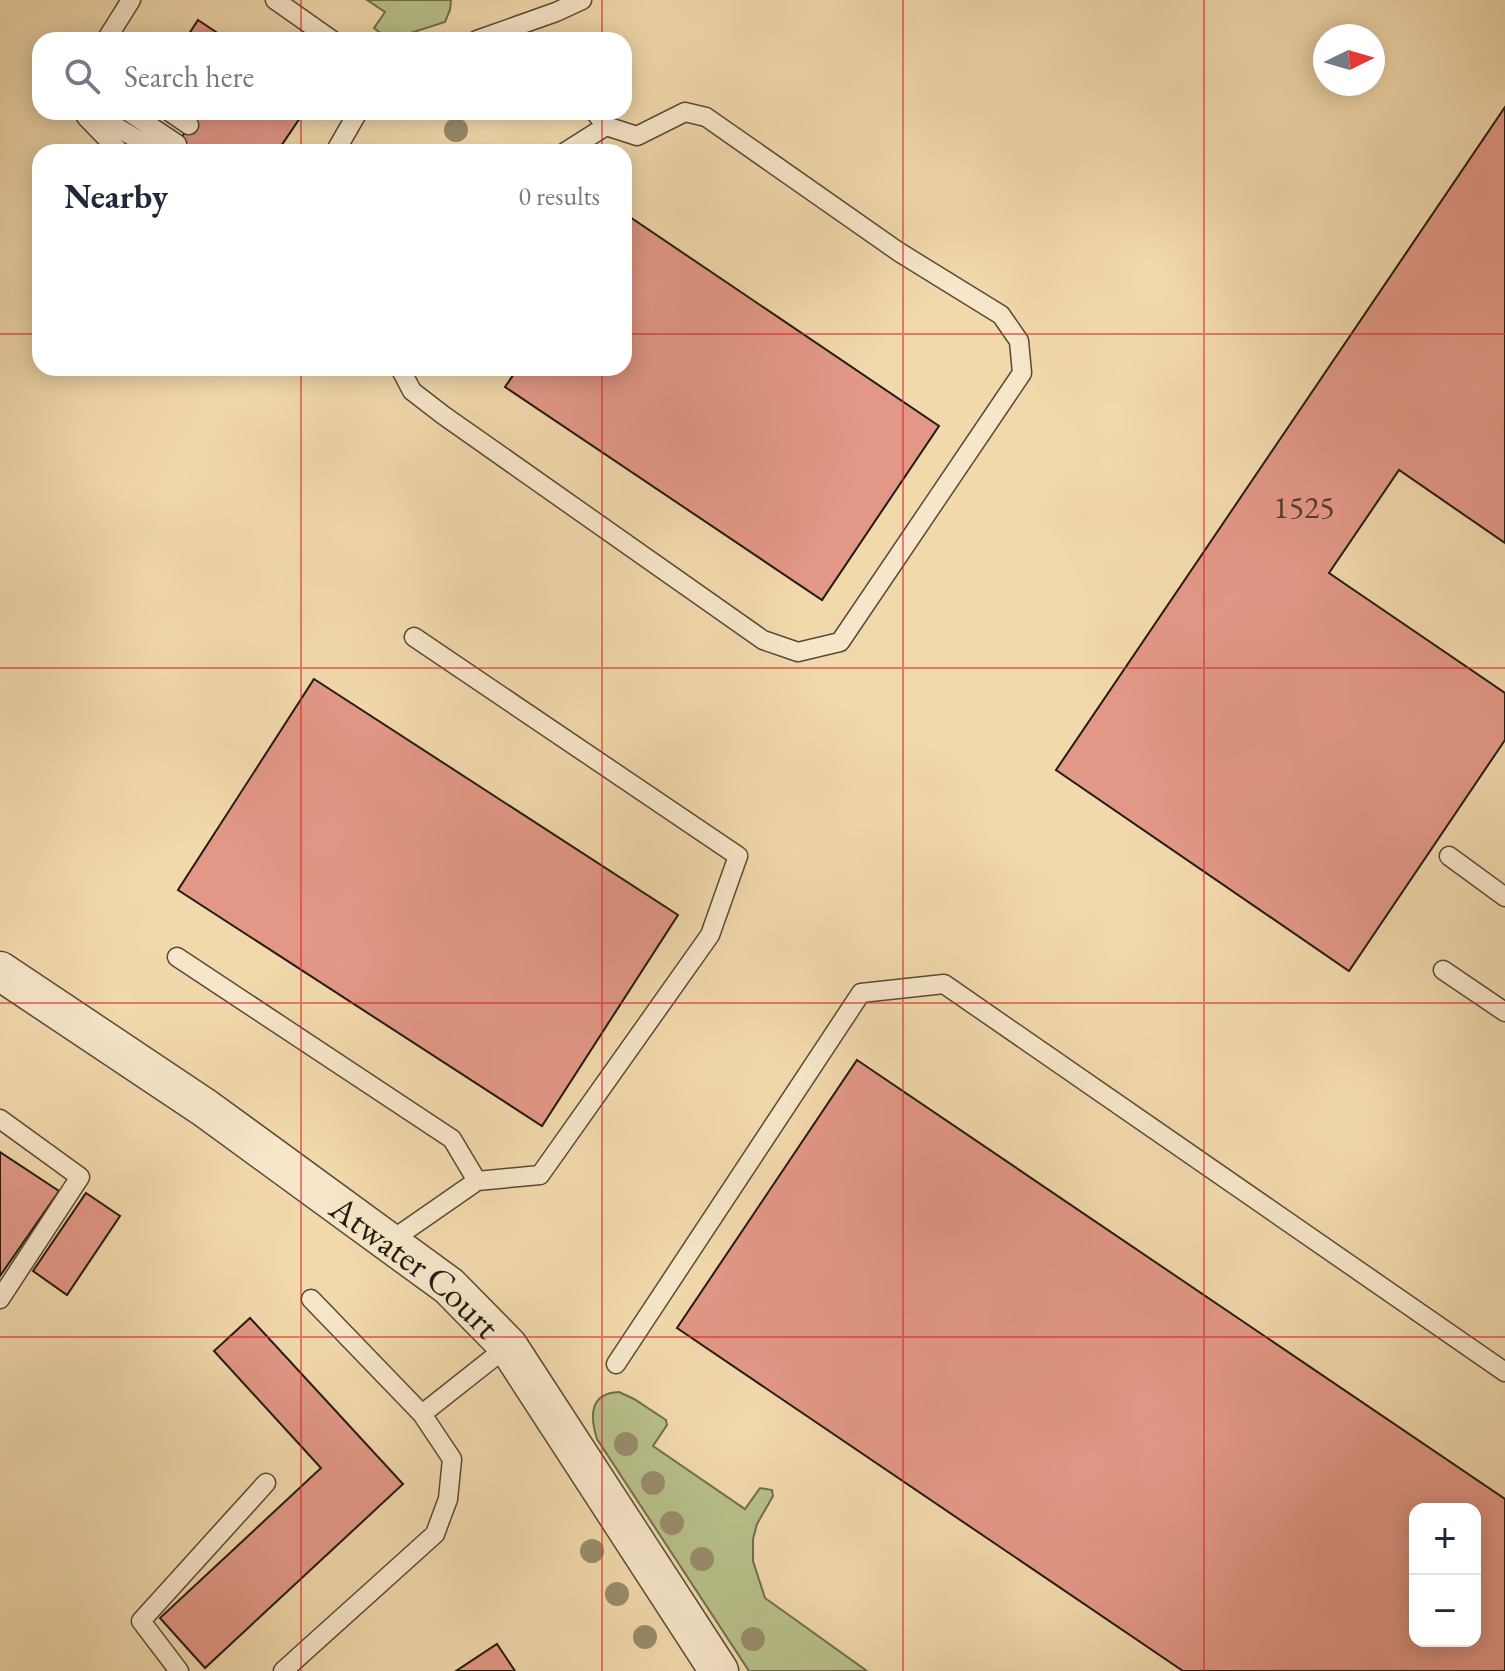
<!DOCTYPE html>
<meta charset="utf-8">
<style>
:root{--surface:#fff;--page:#f6f6f7;--text:#1f2937;--muted:#747a83;--line:#e0e1e3}
body{margin:0;font-family:"EB Garamond",serif;background:var(--page);color:var(--text)}
.controls{position:absolute;right:24px;bottom:24px;display:grid;overflow:hidden;border-radius:16px;box-shadow:0 4px 20px #0003}
.controls button{width:72px;height:72px;display:grid;place-items:center;padding:0;border:0;border-bottom:2px solid var(--line);background:var(--surface);color:var(--text);font:40px sans-serif}
.compass{position:absolute;left:1313px;top:24px;width:72px;height:72px;border-radius:50%;background:var(--surface);box-shadow:0 4px 20px #0003;rotate:85deg}
.list{margin:0;padding:0;list-style:none}
h2{display:flex;justify-content:space-between;align-items:center;height:104px;margin:0;padding:0 32px;font-size:34px}
h2 small{font-size:26px;font-weight:400;color:var(--muted)}
.icon{flex:none;width:44px;height:44px;fill:none;stroke:currentColor;stroke-width:2;stroke-linecap:round;stroke-linejoin:round}
.map{position:relative;flex:none;width:1505px;height:1671px;overflow:hidden}
.search{position:absolute;background:var(--surface);box-shadow:0 4px 20px #0003;left:32px;top:32px;width:600px;height:88px;display:flex;align-items:center;gap:20px;box-sizing:border-box;padding:0 28px;border-radius:24px;color:var(--muted);font-size:30px}
.panel{position:absolute;background:var(--surface);box-shadow:0 4px 20px #0003;left:32px;top:144px;width:600px;height:232px;border-radius:24px}
.map>svg:first-child{display:block}
.green{fill:#b8c08b;stroke:#6e6e4e;stroke-width:2}
.building{fill:#e39887;stroke:#231b12;stroke-width:2;fill-rule:evenodd}
.lines{fill:none;stroke-linecap:round;stroke-linejoin:round}
.service-casing{stroke:#574a38;stroke-width:21}
.minor-casing{stroke:#574a38;stroke-width:41}
.service{stroke:#f7e6c9;stroke-width:18}
.minor{stroke:#f7e6c9;stroke-width:38}
.tree{fill:#998c6b}
.grid{fill:none;stroke:#d62828;stroke-width:2;stroke-opacity:0.55}
.labels{text-anchor:middle;stroke-width:6;stroke-linejoin:round;paint-order:stroke}
.number-label{font-size:32px;fill:#533a2f}
.street-label{font-size:36px;fill:#231b12;stroke:#f7e6c9}
</style>
<div class="map">
<svg width="1505" height="1671" viewBox="0 0 1505 1671">
<rect width="100%" height="100%" fill="#f2d9ac"/>
<filter id="stains"><feTurbulence type="fractalNoise" baseFrequency=".0025" numOctaves="4"/><feColorMatrix values="0 0 0 0 .2 0 0 0 0 .09 0 0 0 0 .02 0 0 0 .5 -.17"/></filter>
<radialGradient id="worn" r=".72"><stop offset=".6" stop-color="#630" stop-opacity="0"/><stop offset="1" stop-color="#630" stop-opacity=".3"/></radialGradient>
<path class="green" d="M367,0H451L450,10L445,22L389,40L374,28L385,12Z
M619,1392L634,1399L666,1420L667,1425L653,1446L745,1509L760,1488L772,1490L773,1496L757,1524L753,1539V1561L765,1598L867,1671H749L597,1439C590,1417 589,1393 619,1392Z"/>
<path class="building" d="M198,20L228,40H185Z
M1505,107V543L1399,470L1329,573L1505,693V740L1349,971L1056,770Z
M188,112H304L277,152H250L246,149L244,152H172L195,117Z
M624,213L939,426L822,600L505,387L518,368H624Z
M314,679L678,915L542,1126L178,890Z
M857,1060L1505,1499V1671H1183L677,1328ZM1415,1509H1475V1641H1415Z
M0,1152L59,1191L0,1276Z
M86,1193L120,1216L67,1295L33,1271Z
M250,1318L403,1484L205,1668L160,1618L321,1468L214,1351Z
M497,1644L515,1671H456Z"/>
<g class="lines">
<g class="service-casing">
<path id="service" d="M275,0L332,40
M106,40L131,0
M477,40L556,12L582,0
M91,112L159,152
M129,112L177,144
M170,112L189,125
M86,117L120,152
M335,152L358,112
M565,152L606,126
M400,368L412,391L443,415L763,640L798,652L840,642L1022,373L1019,341L1001,315L899,252L706,117L685,112L637,136L606,126L595,112
M1449,856L1505,897
M177,957L452,1139L477,1181
M1443,970L1505,1012
M0,1119L80,1177L0,1299
M389,1242L477,1181L540,1175L710,935L738,856L414,637
M311,1299L422,1414
M616,1364L861,993L944,984L1505,1372
M179,1671L141,1621L266,1483
M283,1671L435,1534L448,1499L452,1459L422,1414L508,1346"/>
</g>
<g class="minor-casing">
<g id="minor">
<path id="s1" d="M0,971L205,1108L449,1286L508,1346L719,1671"/>
</g>
</g>
<use href="#service" class="service"/>
<use href="#minor" class="minor"/>
</g>
<g class="tree">
<circle cx="456" cy="130" r="12"/>
<circle cx="626" cy="1444" r="12"/>
<circle cx="653" cy="1483" r="12"/>
<circle cx="672" cy="1523" r="12"/>
<circle cx="592" cy="1551" r="12"/>
<circle cx="702" cy="1559" r="12"/>
<circle cx="617" cy="1594" r="12"/>
<circle cx="645" cy="1637" r="12"/>
<circle cx="753" cy="1639" r="12"/>
</g>
<path class="grid" d="M301,0V40M602,0V40M903,0V1671M1204,0V1671M301,112V152M602,112V152M0,334H40M624,334H1505M301,368V1671M602,368V1671M0,668H1505M0,1003H1505M0,1337H1505"/>
<g class="labels">
<g class="number-label">
<text x="1304" y="518">1525</text>
</g>
<g class="street-label">
<text dy="13" stroke="none"><textPath href="#s1" startOffset="510">Atwater Court</textPath></text>
</g>
</g>
<rect width="100%" height="100%" filter="url(#stains)"/>
<rect width="100%" height="100%" fill="url(#worn)"/>
</svg>
<div class="controls">
<button>+</button>
<button>−</button>
</div>
<svg class="compass" viewBox="-18 -18 36 36"><path d="M0-13l5 13h-10z" fill="#e53935"/><path d="M0 13l5-13h-10z" fill="#747a83"/></svg>
<div class="search"><svg class="icon" aria-label="search" viewBox="0 0 24 24"><circle cx="10" cy="10" r="6"/><path d="M15 15l6 6"/></svg>Search here</div>
<section class="panel">
<h2>Nearby<small>0 results</small></h2>
<ul class="list">
</ul>
</section>
</div>
